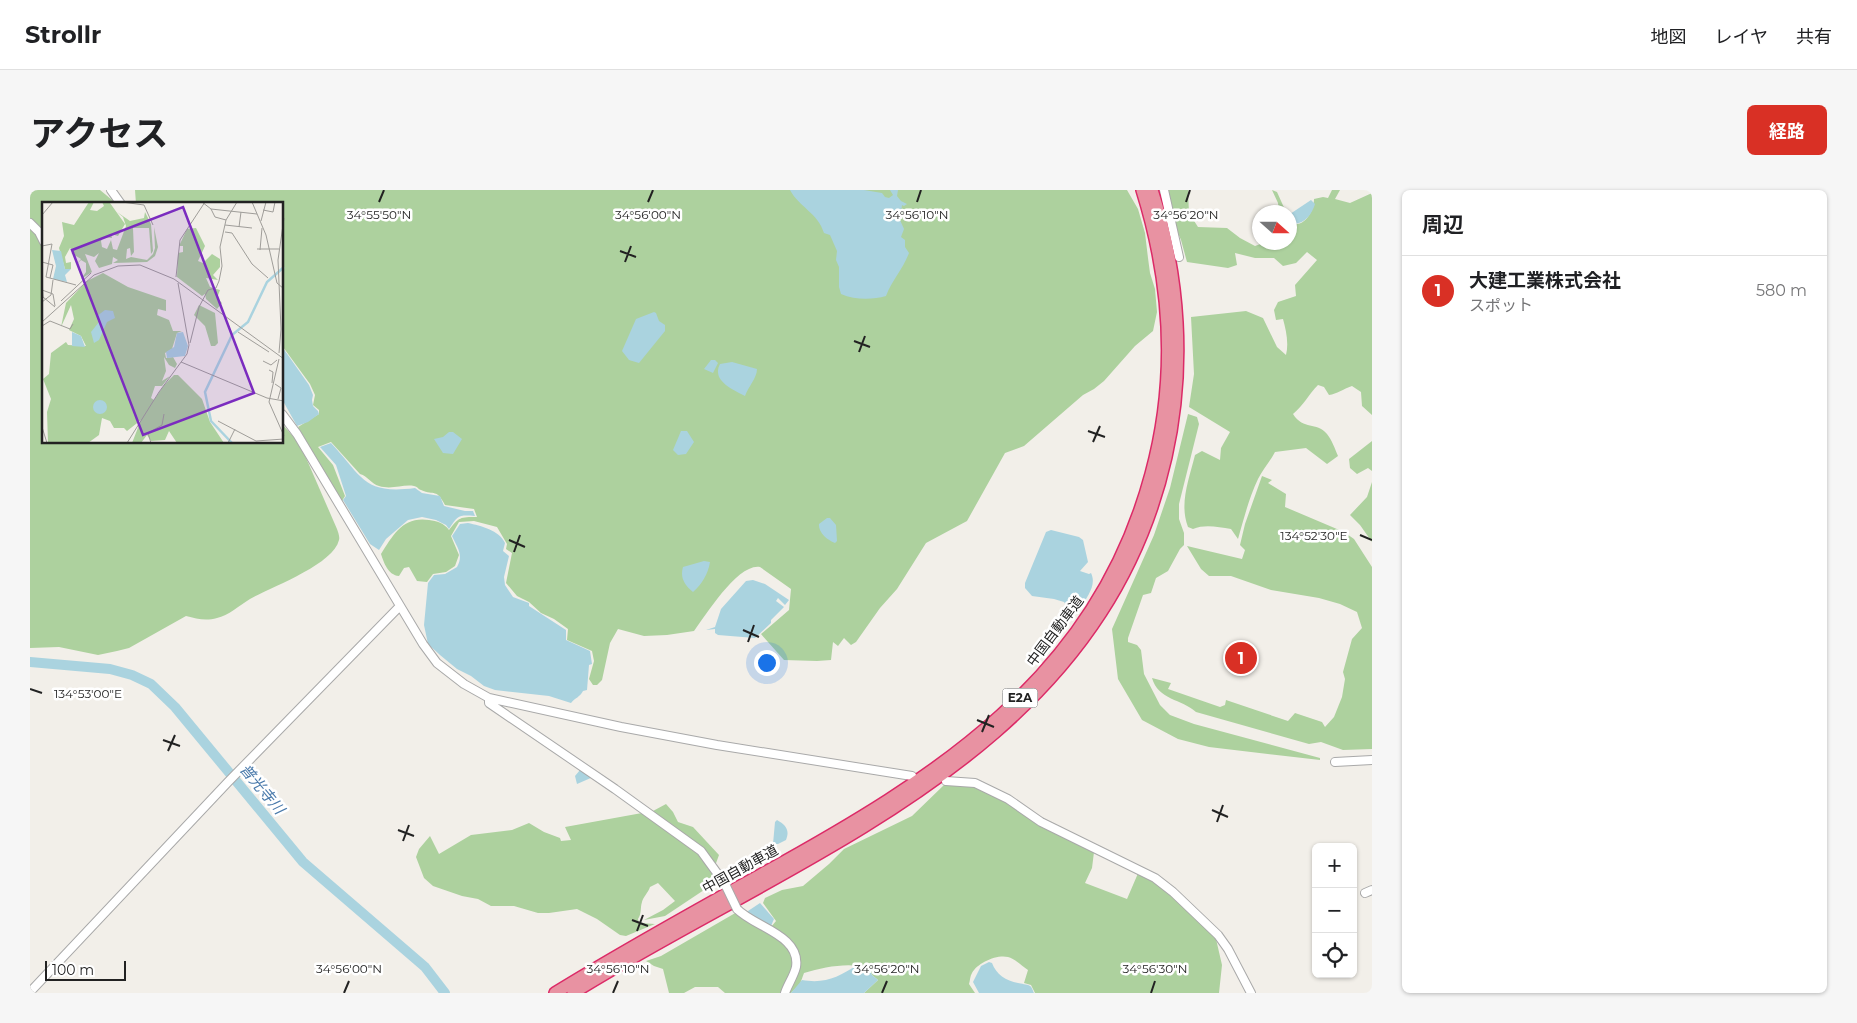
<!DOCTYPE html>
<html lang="ja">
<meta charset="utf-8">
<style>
:root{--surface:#fff;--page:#f6f6f6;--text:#202124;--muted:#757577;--line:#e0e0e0;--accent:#d93025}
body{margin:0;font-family:Montserrat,"Noto Sans JP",sans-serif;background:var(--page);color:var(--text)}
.controls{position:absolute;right:15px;bottom:15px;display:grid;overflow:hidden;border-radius:8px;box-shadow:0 1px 4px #0004}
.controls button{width:45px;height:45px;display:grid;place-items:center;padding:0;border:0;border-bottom:1px solid var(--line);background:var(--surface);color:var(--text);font:25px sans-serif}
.compass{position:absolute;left:1222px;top:15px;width:45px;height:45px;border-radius:50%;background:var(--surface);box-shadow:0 1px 4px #0004;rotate:111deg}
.scale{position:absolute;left:15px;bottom:12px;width:81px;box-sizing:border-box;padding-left:5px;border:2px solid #222;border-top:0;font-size:14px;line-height:18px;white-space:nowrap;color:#222;-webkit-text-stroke:4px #fff;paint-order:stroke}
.you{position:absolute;left:736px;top:472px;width:18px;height:18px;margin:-12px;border:4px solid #fff;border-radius:50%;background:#1a73e8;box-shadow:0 0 0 8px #1a73e833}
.badge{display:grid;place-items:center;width:32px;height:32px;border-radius:50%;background:var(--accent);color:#fff;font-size:16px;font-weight:700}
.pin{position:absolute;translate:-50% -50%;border:2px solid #fff;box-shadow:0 1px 5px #0006}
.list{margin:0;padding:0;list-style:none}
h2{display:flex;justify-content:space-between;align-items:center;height:65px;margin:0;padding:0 20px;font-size:21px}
h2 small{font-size:16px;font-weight:400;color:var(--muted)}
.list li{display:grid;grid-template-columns:32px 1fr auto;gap:15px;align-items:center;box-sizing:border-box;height:70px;padding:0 20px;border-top:1px solid var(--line)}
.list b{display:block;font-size:19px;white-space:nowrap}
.list p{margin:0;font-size:16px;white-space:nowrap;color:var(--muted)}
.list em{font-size:16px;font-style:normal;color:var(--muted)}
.icon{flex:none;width:28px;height:28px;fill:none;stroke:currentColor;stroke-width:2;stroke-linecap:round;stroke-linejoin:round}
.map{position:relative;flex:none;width:1342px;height:803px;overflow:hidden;border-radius:8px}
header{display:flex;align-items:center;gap:30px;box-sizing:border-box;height:70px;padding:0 25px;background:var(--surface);border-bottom:1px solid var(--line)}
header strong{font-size:24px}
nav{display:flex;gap:28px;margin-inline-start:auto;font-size:18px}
.intro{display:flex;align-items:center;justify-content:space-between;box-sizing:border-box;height:120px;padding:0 30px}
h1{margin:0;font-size:35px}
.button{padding:12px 22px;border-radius:8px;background:var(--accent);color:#fff;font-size:18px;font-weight:700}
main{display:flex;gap:30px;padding:0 30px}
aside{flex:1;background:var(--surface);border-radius:8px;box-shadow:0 1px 4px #0004}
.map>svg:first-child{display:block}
.forest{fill:#add19e}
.water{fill:#aad3df}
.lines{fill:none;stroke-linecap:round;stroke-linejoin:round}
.river{stroke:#aad3df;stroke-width:10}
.minor-casing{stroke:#a9a9a9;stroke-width:10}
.highway-casing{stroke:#dc2a67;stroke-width:14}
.minor{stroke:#fff;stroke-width:8}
.highway{stroke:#e892a2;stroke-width:11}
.minor-bridge-casing{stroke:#a9a9a9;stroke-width:10;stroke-linecap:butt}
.minor-bridge{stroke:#fff;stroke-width:8}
.ticks{fill:none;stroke:#222;stroke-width:2}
.labels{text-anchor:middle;stroke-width:5;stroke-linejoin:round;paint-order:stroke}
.shield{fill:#fff;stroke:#646464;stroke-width:1}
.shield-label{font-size:12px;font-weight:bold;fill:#222}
.street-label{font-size:14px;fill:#222;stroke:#fff}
.water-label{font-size:15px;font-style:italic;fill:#4a7aab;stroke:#fff}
.inset-river{fill:none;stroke:#aad3df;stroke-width:2.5}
.inset-road{fill:none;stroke:#9f9d99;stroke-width:1}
.view{fill:#7b2cbf;fill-opacity:0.15;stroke:#7b2cbf;stroke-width:2.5}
.inset-edge{fill:none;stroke:#222;stroke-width:2.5}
.ticks-label{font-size:12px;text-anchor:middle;fill:#222;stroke:#fff;stroke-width:5;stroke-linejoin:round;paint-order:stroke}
</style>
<header>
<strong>Strollr</strong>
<nav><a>地図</a><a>レイヤ</a><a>共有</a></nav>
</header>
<div class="intro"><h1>アクセス</h1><a class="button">経路</a></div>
<main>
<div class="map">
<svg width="1342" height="803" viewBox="0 0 1342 803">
<rect width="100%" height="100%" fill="#f2efe9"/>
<path class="forest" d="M0,0H70L87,14H14V252H252L253,235L270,254L307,339C308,342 310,347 309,350C303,375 241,397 220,409C210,415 198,426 187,428C176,431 167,429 156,426L99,458L87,461L68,465L29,457L0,458Z
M105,0H1097L1108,19L1115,43L1118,68L1120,83L1125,99L1127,122L1123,141L1105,156L1074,191L1064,199L1053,205L994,256L975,263L937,331L896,353L867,399L850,418L826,452L821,455L814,448L808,456L803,452L801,470L787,471L754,470L731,444L759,420L761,399L730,377C708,373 676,425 664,441L637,445L614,446L588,439L580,453L572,490L567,495H563L559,489L564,471L562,461L537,450L538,439L524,429L511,423L499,412L487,406L476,393L482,363L476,359L477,354L467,337L444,331L429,332L421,346L429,365L425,376L416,382L403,384L397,392L387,391L379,377L374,378L369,386C358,385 354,373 351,364C363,345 373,326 399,330C407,331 414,333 419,340C429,327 430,327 447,327L444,319L415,315C406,298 405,306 391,300C387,299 389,297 384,296C373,294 362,300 349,296C341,294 338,286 330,284L301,252L288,257L303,275L315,306L312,311L306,302L268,237L289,224V220L283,215L285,205L280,194L253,157L252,14H106Z
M1137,0H1158L1161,4L1158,1L1159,23L1168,37L1197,38L1210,48L1225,56L1233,53L1260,52V33C1275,39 1284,20 1284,9L1293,7L1298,8L1302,0H1310L1305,9L1320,13L1342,3V225L1332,216L1331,202L1322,196C1313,199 1307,204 1299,205L1294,197L1288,195C1278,205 1274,215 1263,224C1274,241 1286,231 1297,244C1302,250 1305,259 1308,266L1297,274L1276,258L1245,262C1240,272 1233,279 1228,289C1219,308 1214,328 1208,349L1201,339C1188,337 1175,334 1163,339L1158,337C1149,314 1159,289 1165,265L1172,261L1190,270L1191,258L1200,242L1159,217L1164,184L1161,127L1216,121L1233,128L1247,157L1256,165C1259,153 1256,140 1253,129L1246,130L1244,120L1248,112L1266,106L1265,95L1287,70L1277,62L1266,73L1253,76L1244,68H1225L1205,63L1207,75L1198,78L1157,72L1151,50L1142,29Z
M1242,0L1247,2L1256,22H1249L1248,13Z
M1158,224L1167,227L1169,234L1149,314V329L1154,343V355L1150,359L1138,381L1126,388L1121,403L1113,405L1098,448V452L1107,455L1111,460L1114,484L1130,515L1140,525L1164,534L1290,568V570L1179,557L1148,549L1112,530L1088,489L1082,439L1124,345L1140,298Z
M1342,251V281L1338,278L1327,284L1320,278L1319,269Z
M1232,286L1242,290L1238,293L1256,304L1255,317L1314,342L1324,349L1342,377V559L1313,560L1291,552L1279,554L1166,522C1152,509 1128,510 1122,488L1141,493L1138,499L1190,517L1195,515L1196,510L1258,531L1265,523L1292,532L1295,537L1304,527L1312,507L1315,489L1313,482L1322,449L1332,438L1327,422L1310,414L1289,408L1241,400L1201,386H1179L1171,379L1157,356L1212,369L1215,360L1210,355L1215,334Z
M1342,292V352L1330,335L1320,325L1337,307Z
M939,594L978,613L1064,662L1062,678L1055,693L1097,709L1109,681L1137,700L1161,721L1186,749L1192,775L1189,803H1005L1001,795L994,793L998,780C992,776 984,768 978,767C967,764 947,773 942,783C940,786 940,791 939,794L945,803H834L848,790L842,785L839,778C818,772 795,777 774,783L770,794L761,803H695L688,797H665L654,803H639L633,779L624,776L616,771L631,766L707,722L741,737L746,731L733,713L735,708L752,700L773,696L799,674L814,659L882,626L914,595Z
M636,614L643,622L648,632L663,637L689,665L677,698L635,726L614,730L633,720L645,711L628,693L620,697C618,703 613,707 612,712C610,718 612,723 608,729L609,733L625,734L596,746L590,745L567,729L547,719L519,723H508L484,716H461L448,709L432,706L403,696L394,688L386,667L389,659L400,646L409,664L441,645L482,640L499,633L514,642L530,648L531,651L541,650L535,637L623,621Z"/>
<path class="water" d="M760,0H834L852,3L855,7L859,8L863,5L860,0H868L867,6L871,11L877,14L874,16L872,15L870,30L874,39L871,47L875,50V57L879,63C873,79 862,90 856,106C842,110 825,110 811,104L809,97V77L806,70L807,61L800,45L794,43C788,23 769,17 760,0Z
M1281,10L1285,14C1282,25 1272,37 1260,33V24Z
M624,122L626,123L629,131L635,135V141L609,173L599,170L592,161L606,129Z
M253,158L279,195L283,205L282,210L283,216L288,221L289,224L278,232L267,236L253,211Z
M681,170H685L688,173L683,183L674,179Z
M702,172L727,179C727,188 718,197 715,206C704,200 681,191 690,174Z
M651,241H657L664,252L656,264L648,265L643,260Z
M419,242H423L432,249L423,264L413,263L404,249L413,247Z
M301,253C332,286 333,305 385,298L392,303L410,306L414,316L435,321H443L445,326C429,325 428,325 419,339L416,335L406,330L392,327L378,330L356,349L349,360L340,354L313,310L316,306L306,275L290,257Z
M797,328H800L806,335L807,351L805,353C797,350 788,342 789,334Z
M438,333C451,336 469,340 475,353L473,361L479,366L474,387L475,395L483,407L499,413V416L536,440V450L560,461L562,474L559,475L557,500L553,501C550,507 545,508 541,513L519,506L465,500L454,496L441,486L427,479L410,465L398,454L394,435L398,393L404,385L415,384L427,377C434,365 427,357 422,346L430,334Z
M1021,340L1049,347L1053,350L1058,372L1050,381L1059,384L1061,383C1067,395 1057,407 1051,417L1046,418L1041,415H1036L1034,412L1024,409L1002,406L995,398V393L1016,342Z
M674,371L680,372C678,384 672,394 663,402C654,395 650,387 653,377Z
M723,390L735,394L759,410L755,415L748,408L746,411L754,417L741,430V433L725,448L688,445L685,443V439L676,440L685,437L691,419L716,391Z
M552,579L563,587L547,594L545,586L550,580Z
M747,630C756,635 760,640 756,650L748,654H743L745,632Z
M730,713L744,729L741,736L715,723Z
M959,772L962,773C966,784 976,791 988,793C991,794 997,794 1000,796C1002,797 1003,801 1004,803H949L943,792L951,776Z
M827,775L839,778L842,785L848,790L834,803H761L772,790C795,794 809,787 827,775Z"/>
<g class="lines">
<path class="river" d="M0,472L80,479L102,485L121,494L145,517L273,672L395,777L415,803"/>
<g class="minor-casing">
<path id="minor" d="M81,0L91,14
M1134,0L1149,67
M0,33L9,42L14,52
M252,224L267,244L393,454L407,473L434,494L459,508L591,537L687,555L882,586
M459,508V513L585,599L671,661L695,694
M1305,572L1342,570
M916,591L945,593L978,609L1011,632L1125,688L1143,702L1188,745L1198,759L1221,803
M1335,703L1342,700
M707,719C724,737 771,745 766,777C764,786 758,794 755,803
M0,802L198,592L370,416"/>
</g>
<g class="highway-casing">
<path id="highway" d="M525,803C593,761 662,723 732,684C906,588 1066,489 1121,284C1147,189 1141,93 1112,0
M543,803C773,660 1069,564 1136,267C1156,178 1150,86 1122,0"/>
</g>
<use href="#minor" class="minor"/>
<use href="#highway" class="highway"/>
<g class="minor-bridge-casing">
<path id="minor-bridge" d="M695,694L707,719"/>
</g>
<use href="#minor-bridge" class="minor-bridge"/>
</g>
<path class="ticks" d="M349,12L354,0M618,12L623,0M887,12L891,0M1156,12L1160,0M590,61L606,67M595,72L601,56M824,151L840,157M829,162L835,146M1058,241L1075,247M1063,252L1070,236M1330,345L1342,350M479,350L495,357M484,362L490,345M713,440L729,447M718,452L724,435M0,499L12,503M947,530L964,537M952,542L959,525M133,550L150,556M138,561L145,545M1182,620L1198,627M1187,632L1193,615M368,640L384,646M373,651L379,635M602,730L618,736M607,741L613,725M314,803L319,791M583,803L588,791M852,803L857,791M1121,803L1125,791"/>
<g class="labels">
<rect class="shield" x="972.5" y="498.5" width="35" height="19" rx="4"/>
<g class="shield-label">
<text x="990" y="512">E2A</text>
</g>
<g class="street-label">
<text transform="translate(1025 441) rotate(-53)" y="5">中国自動車道</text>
<text transform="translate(710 679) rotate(-29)" y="5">中国自動車道</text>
</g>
<g class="water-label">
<text transform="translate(232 599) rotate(50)" y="5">普光寺川</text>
</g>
</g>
<g transform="translate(12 12)">
<rect width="241" height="241" fill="#f2efe9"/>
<path d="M47,0H52L48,8L55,9L62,4L60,0L68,1L83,22L76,34L69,32L70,36L61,35L59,39L60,45L65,47L69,38L71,47L75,48L84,24L81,15L75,10L88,19L102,16L103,10L109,22L111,49L109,52L107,26H91L92,50L89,54L88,46L85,47L84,57L89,55L105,58L111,52L113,46L112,25L116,45L113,54L105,60L71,61L76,58L71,55L70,62L57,66L53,59L57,51L52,55L43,52L50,70L39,77L44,70V61L39,58L34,63L39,57L29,51L33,52L28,46L23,55L24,61L29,60V67H23L17,46L22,34L20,20L32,23ZM154,26L163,44L156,59L161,61L170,52L178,57V65L171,73L176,78L164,76L168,85L178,88L175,96L180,101L175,107L164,97L163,92L160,94L135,75L136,51L141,50V44H137L145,27ZM61,71L86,85L124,98V109L116,107L115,113L127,118L131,129H140L135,131L130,147L123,151L124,156L131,155L135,162L133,166L127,163L122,155L124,169L120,179L128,174L120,184H113L109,196L112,198L122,183L132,173H136L160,197L168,220L182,241H135L127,229L123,238L109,239L105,233L99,241H90L99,218L85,229L82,226H72L68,219L60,216L57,233L46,241H6L5,210L9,197L1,177L7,172L9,151L24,140L26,143L44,144L39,134L27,128L32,117L29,103L19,125L24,101L45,79ZM157,103L173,111L176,141L173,144H169L163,124L152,113Z" fill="#add19e"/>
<path d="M10,48L19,49L23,67H29L23,73L25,80L11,77L14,64ZM63,108L71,109L73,116L65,120L57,138L52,141L49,130L57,120L55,114ZM30,130L39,134L43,145L30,144ZM141,130L146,144L143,154L125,156L124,150L132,145L135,131ZM51 205a7 7 0 1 1 14 0a7 7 0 1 1-14 0Z" fill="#aad3df"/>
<path class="inset-river" d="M190,241L169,219L163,190L190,133L206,120L225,80L242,65"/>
<path class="inset-road" d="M80,0L102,3L111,23M160,0L169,7L215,12M210,0L224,33L235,81L242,87M169,7L173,15L184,18M221,8L231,10L233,0M0,13L11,0M219,19L224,0M183,23L210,26M197,25L199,10M183,30L190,31L210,62L226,76M0,44L10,42L4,75L34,83M215,47H237M218,48L220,26M0,60L11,63L8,76M134,75L138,38L163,0M0,78L1,95L13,105M0,88L11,92L13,104M19,99L49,71M0,100L9,93L11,78M0,120L52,73L76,64L98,63L132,77L242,157M0,124L8,119L28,127L31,122M196,130L227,150M148,141L157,105L166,88L174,86L177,79L180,64L178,45L184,18L195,0M237,151L239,127L236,58L242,16M237,157L227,200L242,234M221,159L229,163L235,158M139,160L225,196L242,199M227,168L231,170L230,181M233,182L239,186L236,197M176,219L214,239L242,237M0,225L5,241M85,241L117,190L145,152L147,143L136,81M109,241L106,231L120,223L122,212M186,241L193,227"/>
<path class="view" d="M141,5L212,191L101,233L30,48Z"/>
<rect width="241" height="241" class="inset-edge"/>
</g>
<g class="ticks-label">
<text x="349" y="29">34°55'50"N</text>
<text x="618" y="29">34°56'00"N</text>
<text x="887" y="29">34°56'10"N</text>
<text x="1156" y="29">34°56'20"N</text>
<text x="1284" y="350">134°52'30"E</text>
<text x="58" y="508">134°53'00"E</text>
<text x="319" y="783">34°56'00"N</text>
<text x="588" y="783">34°56'10"N</text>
<text x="857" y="783">34°56'20"N</text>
<text x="1125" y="783">34°56'30"N</text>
</g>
</svg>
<div class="controls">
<button>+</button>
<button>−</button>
<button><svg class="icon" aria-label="locate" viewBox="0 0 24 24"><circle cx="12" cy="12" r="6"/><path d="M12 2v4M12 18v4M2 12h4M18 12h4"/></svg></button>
</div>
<svg class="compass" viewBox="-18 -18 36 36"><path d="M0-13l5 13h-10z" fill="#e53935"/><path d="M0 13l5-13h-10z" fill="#757577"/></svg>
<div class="scale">100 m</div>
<div class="you"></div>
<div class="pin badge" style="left:1211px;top:468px">1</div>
</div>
<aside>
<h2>周辺<small></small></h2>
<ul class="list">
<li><span class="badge">1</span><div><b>大建工業株式会社</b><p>スポット</p></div><em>580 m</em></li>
</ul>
</aside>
</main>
